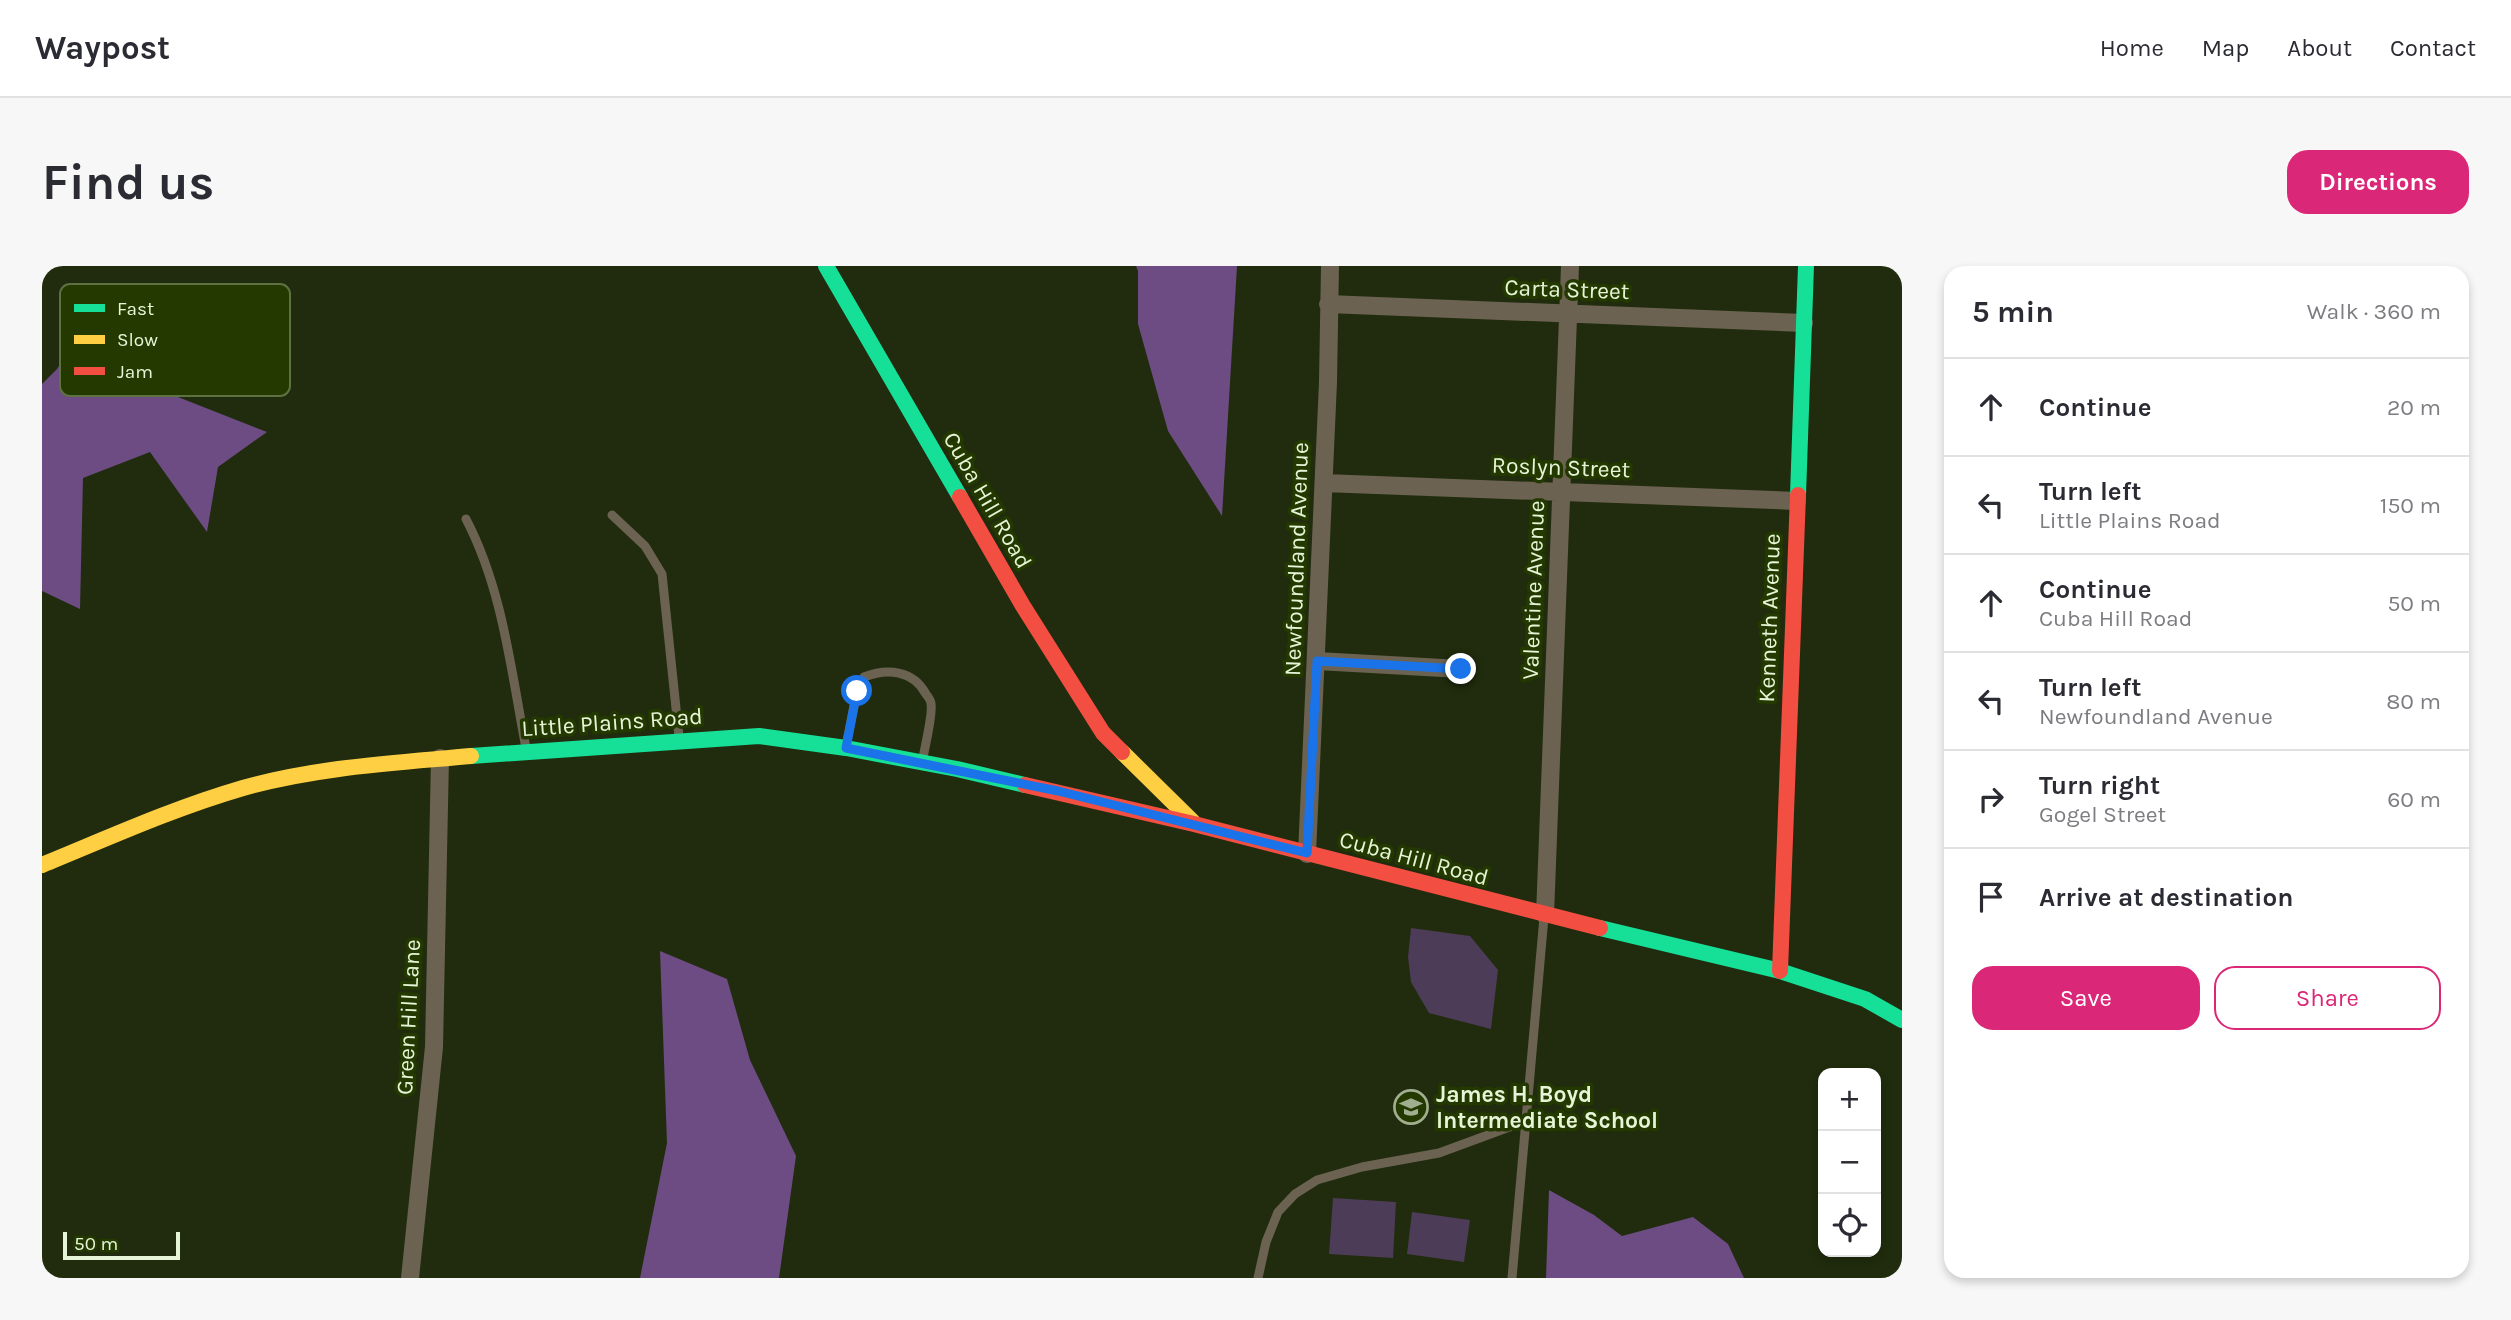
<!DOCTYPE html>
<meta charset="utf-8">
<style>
:root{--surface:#fff;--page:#f7f7f7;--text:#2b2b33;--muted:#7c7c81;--line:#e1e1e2;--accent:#db2777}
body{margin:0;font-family:Karla,sans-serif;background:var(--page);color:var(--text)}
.controls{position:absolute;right:21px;bottom:21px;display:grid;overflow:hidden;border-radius:14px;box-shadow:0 4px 10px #0003}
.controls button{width:63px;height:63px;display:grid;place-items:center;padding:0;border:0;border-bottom:2px solid var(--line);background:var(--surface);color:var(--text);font:35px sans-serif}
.scale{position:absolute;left:21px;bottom:18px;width:117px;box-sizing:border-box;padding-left:7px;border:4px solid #e6f5d7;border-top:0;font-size:19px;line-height:24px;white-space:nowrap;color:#e6f5d7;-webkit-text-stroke:5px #233900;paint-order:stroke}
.stop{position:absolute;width:21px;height:21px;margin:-16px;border:5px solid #1a73e8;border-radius:50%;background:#fff}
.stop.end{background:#1a73e8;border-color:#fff;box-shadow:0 2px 7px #0008}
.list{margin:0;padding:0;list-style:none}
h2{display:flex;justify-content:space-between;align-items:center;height:91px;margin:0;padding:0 28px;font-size:30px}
h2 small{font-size:23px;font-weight:400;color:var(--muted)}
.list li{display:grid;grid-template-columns:46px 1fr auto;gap:21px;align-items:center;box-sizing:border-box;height:98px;padding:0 28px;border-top:2px solid var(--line)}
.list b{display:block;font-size:26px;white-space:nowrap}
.list p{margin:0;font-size:23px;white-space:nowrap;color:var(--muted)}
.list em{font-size:23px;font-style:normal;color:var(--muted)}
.actions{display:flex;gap:14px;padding:21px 28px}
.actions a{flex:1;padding:16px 0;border:2px solid var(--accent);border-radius:21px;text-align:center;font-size:24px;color:var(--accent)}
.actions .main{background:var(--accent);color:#fff}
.icon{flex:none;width:38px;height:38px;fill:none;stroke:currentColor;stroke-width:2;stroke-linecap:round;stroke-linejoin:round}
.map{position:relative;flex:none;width:1860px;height:1012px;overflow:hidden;border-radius:21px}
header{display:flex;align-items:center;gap:42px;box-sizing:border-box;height:98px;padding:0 35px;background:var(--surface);border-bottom:2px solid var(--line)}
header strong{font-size:33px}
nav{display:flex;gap:38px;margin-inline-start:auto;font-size:24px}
.intro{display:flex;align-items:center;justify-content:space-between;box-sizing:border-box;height:168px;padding:0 42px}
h1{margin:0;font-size:49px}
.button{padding:18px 32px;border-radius:21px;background:var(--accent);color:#fff;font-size:24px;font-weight:700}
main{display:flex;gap:42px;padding:0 42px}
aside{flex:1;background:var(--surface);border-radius:21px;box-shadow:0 4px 10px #0003}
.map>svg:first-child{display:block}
.green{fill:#4d3c58}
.forest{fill:#6c4c82}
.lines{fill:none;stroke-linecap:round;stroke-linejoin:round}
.lane{stroke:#6c6251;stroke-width:9}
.street{stroke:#6c6251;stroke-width:18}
.fast{stroke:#16e098;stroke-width:16}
.slow{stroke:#ffcf43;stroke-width:16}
.jam{stroke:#f24e42;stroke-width:16}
.route{stroke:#1a73e8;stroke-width:9}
.labels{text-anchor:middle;stroke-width:7;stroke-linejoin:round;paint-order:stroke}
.street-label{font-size:23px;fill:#e6f5d7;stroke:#233900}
.poi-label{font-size:23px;font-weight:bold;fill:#e6f5d7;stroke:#233900;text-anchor:start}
.key{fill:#233900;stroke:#5e7140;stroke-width:2}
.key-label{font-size:19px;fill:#e6f5d7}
</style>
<header>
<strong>Waypost</strong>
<nav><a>Home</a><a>Map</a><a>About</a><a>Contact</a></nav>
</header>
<div class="intro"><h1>Find us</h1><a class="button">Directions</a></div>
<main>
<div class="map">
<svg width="1860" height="1012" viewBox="0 0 1860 1012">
<rect width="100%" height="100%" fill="#202c0d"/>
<path class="green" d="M1369,662L1428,670L1456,704L1449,763L1387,747L1369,716L1366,691Z
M1291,932L1354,936L1351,992L1287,988Z
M1370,946L1428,954L1422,996L1365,988Z"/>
<path class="forest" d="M1094,0H1195L1180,250L1126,165L1096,58V5Z
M58,35L95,66L108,120L225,166L176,201L165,266L108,186L41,212L38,343L0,325V118L15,103Z
M618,685L685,713L708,794L754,890L737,1012H598L625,877Z
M1507,924L1552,949L1580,970L1651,951L1686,978L1702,1012H1504Z"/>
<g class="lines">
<path class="lane" d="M570,249L603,280L620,308L637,471
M424,253C461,324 469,405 484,482
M804,480L815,425L822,411C845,402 871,404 884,428C886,431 889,434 889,438C891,448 883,480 881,492
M1216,1012L1224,976L1236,946L1253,928L1275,914L1320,901L1397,887L1484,855
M1470,1012L1502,651"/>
<path class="street" d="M1286,38L1762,57
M1282,217L1755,235
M1275,395L1419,403
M1265,588L1286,116L1288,0
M1503,649L1528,0
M368,1012L392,781L398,492"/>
<path class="fast" d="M784,0L918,231
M1756,229L1764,0
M429,490L717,470L804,482L915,503L983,519
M1558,662L1738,705L1823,733L1860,754"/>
<path class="slow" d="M1080,486L1151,556
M0,599C66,572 132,542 201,522C275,501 353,497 429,490"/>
<path class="jam" d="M918,231L981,340L1061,467L1080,486
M983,519L1152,558L1558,662
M1738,705L1756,229"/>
</g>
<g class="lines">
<path class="route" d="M815,425L804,482L1016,525L1265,587L1275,395L1419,403"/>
</g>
<defs>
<g id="school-ring" transform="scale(1.75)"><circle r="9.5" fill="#233900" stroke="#a1af90" stroke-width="1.5"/><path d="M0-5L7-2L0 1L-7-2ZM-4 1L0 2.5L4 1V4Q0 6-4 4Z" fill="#a1af90"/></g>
</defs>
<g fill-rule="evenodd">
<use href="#school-ring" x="1369" y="841"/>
</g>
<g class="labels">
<g class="street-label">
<text transform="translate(1525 23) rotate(2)" y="8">Carta Street</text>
<text transform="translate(1519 201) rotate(2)" y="8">Roslyn Street</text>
<text transform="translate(946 234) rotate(60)" y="8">Cuba Hill Road</text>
<text transform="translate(1254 293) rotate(-88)" y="8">Newfoundland Avenue</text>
<text transform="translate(1491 324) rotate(-88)" y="8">Valentine Avenue</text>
<text transform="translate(1727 352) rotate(-88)" y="8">Kenneth Avenue</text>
<text transform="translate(570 456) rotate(-4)" y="8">Little Plains Road</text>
<text transform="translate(1372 592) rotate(15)" y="8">Cuba Hill Road</text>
<text transform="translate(366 751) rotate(-87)" y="8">Green Hill Lane</text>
</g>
<g class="poi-label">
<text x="1394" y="836">James H. Boyd<tspan x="1394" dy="26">Intermediate School</tspan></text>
</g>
</g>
<rect x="18" y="18" width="230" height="112" rx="10" class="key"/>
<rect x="32" y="38" width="31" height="8" fill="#16e098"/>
<rect x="32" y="69" width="31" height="9" fill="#ffcf43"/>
<rect x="32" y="101" width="31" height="8" fill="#f24e42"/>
<g class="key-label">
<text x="75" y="49">Fast</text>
<text x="75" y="80">Slow</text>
<text x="75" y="112">Jam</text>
</g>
</svg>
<div class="controls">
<button>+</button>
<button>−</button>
<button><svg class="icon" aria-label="locate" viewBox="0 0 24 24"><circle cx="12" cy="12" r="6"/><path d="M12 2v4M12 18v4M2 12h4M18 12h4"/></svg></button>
</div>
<div class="scale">50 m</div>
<div class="stop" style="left:815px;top:425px"></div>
<div class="stop end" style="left:1419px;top:403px"></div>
</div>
<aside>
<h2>5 min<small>Walk · 360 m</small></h2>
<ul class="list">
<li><svg class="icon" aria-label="ahead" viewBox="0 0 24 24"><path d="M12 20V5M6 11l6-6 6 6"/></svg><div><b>Continue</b></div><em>20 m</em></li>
<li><svg class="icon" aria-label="left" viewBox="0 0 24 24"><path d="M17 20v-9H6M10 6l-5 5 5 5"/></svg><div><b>Turn left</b><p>Little Plains Road</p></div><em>150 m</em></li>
<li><svg class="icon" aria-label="ahead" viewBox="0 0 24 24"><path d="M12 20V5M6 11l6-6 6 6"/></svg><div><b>Continue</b><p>Cuba Hill Road</p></div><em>50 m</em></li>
<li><svg class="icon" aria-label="left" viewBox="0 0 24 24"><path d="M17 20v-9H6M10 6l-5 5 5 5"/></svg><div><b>Turn left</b><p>Newfoundland Avenue</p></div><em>80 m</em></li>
<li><svg class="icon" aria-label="right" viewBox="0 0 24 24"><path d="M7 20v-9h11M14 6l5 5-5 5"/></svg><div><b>Turn right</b><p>Gogel Street</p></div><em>60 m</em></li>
<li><svg class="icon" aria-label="arrive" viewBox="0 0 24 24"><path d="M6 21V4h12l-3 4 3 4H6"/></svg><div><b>Arrive at destination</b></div></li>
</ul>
<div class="actions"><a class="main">Save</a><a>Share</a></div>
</aside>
</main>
